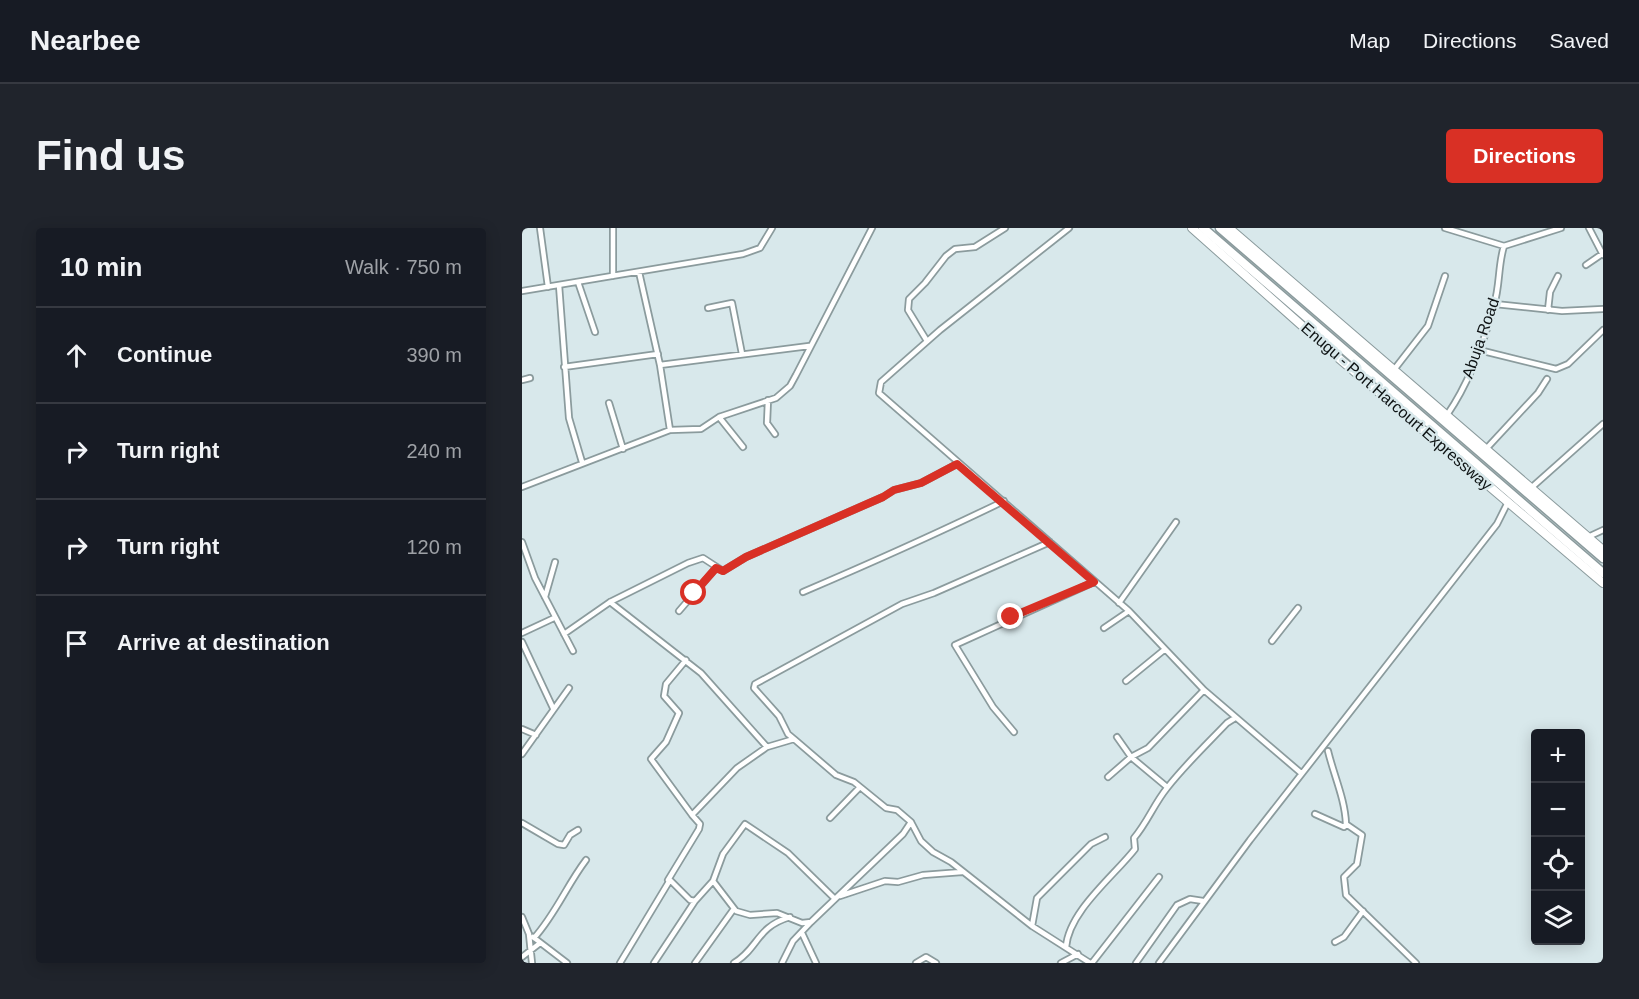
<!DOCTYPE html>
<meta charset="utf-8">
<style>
:root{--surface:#171b24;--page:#20242c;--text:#f1f3f6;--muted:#9ea1a6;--line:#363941;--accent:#d93025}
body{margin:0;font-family:Arial,sans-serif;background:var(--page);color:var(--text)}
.controls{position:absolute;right:18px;bottom:18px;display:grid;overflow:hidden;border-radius:6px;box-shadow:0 3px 15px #0003}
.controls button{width:54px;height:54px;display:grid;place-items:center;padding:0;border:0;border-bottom:2px solid var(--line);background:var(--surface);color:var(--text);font:30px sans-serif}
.stop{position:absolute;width:18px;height:18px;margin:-14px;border:4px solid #d93025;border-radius:50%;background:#fff}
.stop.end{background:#d93025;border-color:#fff;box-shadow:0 2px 6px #0008}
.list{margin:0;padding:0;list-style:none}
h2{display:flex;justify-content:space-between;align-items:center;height:78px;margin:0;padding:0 24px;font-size:26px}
h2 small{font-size:20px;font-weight:400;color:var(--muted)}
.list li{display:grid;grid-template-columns:39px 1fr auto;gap:18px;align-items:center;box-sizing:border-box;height:96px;padding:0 24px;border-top:2px solid var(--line)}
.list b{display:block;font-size:22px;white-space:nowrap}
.list em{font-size:20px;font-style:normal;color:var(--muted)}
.icon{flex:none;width:33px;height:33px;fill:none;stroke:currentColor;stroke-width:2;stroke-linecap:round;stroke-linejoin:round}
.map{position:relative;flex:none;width:1081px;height:735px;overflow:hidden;border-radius:6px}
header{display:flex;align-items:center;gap:36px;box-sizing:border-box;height:84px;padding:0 30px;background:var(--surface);border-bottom:2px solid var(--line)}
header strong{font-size:28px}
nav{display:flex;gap:33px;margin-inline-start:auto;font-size:21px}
.intro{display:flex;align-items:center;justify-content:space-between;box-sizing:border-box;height:144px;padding:0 36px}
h1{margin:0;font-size:42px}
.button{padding:15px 27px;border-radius:6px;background:var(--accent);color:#fff;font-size:21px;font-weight:700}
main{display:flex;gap:36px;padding:0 36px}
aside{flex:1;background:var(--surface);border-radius:6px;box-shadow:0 3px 15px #0003}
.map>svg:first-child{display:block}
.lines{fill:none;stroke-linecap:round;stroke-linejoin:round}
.street-casing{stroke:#8b9b9d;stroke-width:8}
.primary-casing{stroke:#8b9b9d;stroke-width:10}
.highway-casing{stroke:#8b9b9d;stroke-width:11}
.street{stroke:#fff;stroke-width:4.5}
.primary{stroke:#fff;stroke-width:8}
.highway{stroke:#fff;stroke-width:8}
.route{stroke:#d93025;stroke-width:8}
.labels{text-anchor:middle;stroke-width:5;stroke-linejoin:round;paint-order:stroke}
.street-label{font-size:16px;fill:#0e1314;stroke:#d8e8eb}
</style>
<header>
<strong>Nearbee</strong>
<nav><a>Map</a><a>Directions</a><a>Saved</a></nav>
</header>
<div class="intro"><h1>Find us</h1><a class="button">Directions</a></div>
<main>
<aside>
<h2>10 min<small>Walk · 750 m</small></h2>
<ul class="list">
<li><svg class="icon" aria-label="ahead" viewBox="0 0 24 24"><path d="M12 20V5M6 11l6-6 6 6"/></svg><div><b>Continue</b></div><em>390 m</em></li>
<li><svg class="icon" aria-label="right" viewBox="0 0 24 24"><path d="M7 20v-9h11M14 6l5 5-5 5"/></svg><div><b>Turn right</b></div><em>240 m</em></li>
<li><svg class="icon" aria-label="right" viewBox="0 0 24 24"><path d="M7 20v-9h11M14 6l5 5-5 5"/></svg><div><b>Turn right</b></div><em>120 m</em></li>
<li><svg class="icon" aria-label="arrive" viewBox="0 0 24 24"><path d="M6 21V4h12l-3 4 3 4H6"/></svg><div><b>Arrive at destination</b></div></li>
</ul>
</aside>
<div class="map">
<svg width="1081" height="735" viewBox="0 0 1081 735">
<rect width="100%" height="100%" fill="#d8e8eb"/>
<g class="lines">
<g class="street-casing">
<path id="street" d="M18,0L26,59
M547,0L418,102L359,154L357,165L607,383L682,462L779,545
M923,0L982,18
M1067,0L1081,27
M982,18L1039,0
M1064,37L1080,26
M117,44L138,137L148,202
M91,48V0
M56,54L73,104
M37,57L47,190L60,234
M0,63L221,26L238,20L250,0
M973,76L1040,83L1081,81
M186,80L210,75L220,126
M1026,82L1028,64L1036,48
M405,113L386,82L387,71L403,55L424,28L433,21L453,19L483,0
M957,122L1034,141L1046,136L1081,102
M138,137L287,118
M42,139L136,126
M871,143L906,98L923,48
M0,152L8,150
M246,172L245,195L253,206
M87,175L101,221
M925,187C947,155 962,114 972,77C978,58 976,37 982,18
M197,189L221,219
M964,221L1016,165L1025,151
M0,259L148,202L179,201L197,189L254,170L268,158L274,147L350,0
M1009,260L1081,196
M1066,309L1081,302
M0,314L13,350L51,423
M281,364C349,335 416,305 482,273
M23,369L33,334
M88,374L179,445L245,519
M597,375L654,294
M157,383L194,340
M582,400L607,383
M0,405L32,390
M42,406L88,374L166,335L181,330L201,343L224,329L361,269L372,262L399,255L435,236
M750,413L776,380
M0,414L31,480
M164,432L144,456L142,468L157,485L144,514L129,531L170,587L215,540L245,519L272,511L314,547L332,554L364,580L375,582L389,594L399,613L411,624L429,634L510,698L568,735
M604,453L642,422
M0,501L14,507
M492,504L471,479L433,417L572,354
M595,509L609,529L645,559
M272,511L266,506L257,488L232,460L233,456L380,376L412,365L528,314
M806,523C812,548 823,571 824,596L840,607L835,636L822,649L824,667L894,735
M0,526L47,460
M586,549L609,529L626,520L682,462
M793,586L822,599L824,596
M308,590L338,559
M0,595L36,616L42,617L48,607L56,602
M146,652L177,601L178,596L170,587
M191,653L201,626L223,596L266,625L313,671
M318,668L363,653L376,654L401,647L440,644
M0,689L7,706L10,735
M510,698L515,670L569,616L583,609
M280,705L294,735
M11,709L45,735
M12,710C33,687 45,657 64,632
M813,714L822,709L841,683
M544,719C547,683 592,648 613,621L612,610C625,595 632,576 645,560C663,537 685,516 705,495L713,490
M0,729L18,715
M98,735L148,652L168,672L173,673L191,653L214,683L228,687L255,685L280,695L289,694L381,606L389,594
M132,735L173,673
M173,735L211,682
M212,735C237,720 234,699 268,689
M260,735L271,713L289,694
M394,735L404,729L414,735
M539,735L556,726
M570,735L637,649
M614,735L655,677L668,671L681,673
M637,735L728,612L975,296L986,274"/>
</g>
<g class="primary-casing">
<path id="primary" d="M670,0L813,127L1081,355
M707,0L1081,322"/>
</g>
<g class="highway-casing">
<path id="highway" d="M681,0L1081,345
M698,0L1081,330"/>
</g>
<use href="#street" class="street"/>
<use href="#primary" class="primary"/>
<use href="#highway" class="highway"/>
</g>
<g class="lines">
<path class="route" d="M172,365L194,340L201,343L224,329L361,269L372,262L399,255L435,236L572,354L489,389"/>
</g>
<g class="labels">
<g class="street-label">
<text transform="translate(958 110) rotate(-71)" y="6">Abuja Road</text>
<text transform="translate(875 178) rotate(41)" y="6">Enugu - Port Harcourt Expressway</text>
</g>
</g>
</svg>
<div class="controls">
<button>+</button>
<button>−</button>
<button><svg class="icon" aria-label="locate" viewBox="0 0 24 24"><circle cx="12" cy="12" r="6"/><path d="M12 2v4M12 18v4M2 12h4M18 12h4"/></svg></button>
<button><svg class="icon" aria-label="layers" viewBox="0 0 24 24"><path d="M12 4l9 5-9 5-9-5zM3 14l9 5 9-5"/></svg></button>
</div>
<div class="stop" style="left:172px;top:365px"></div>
<div class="stop end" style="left:489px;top:389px"></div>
</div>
</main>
